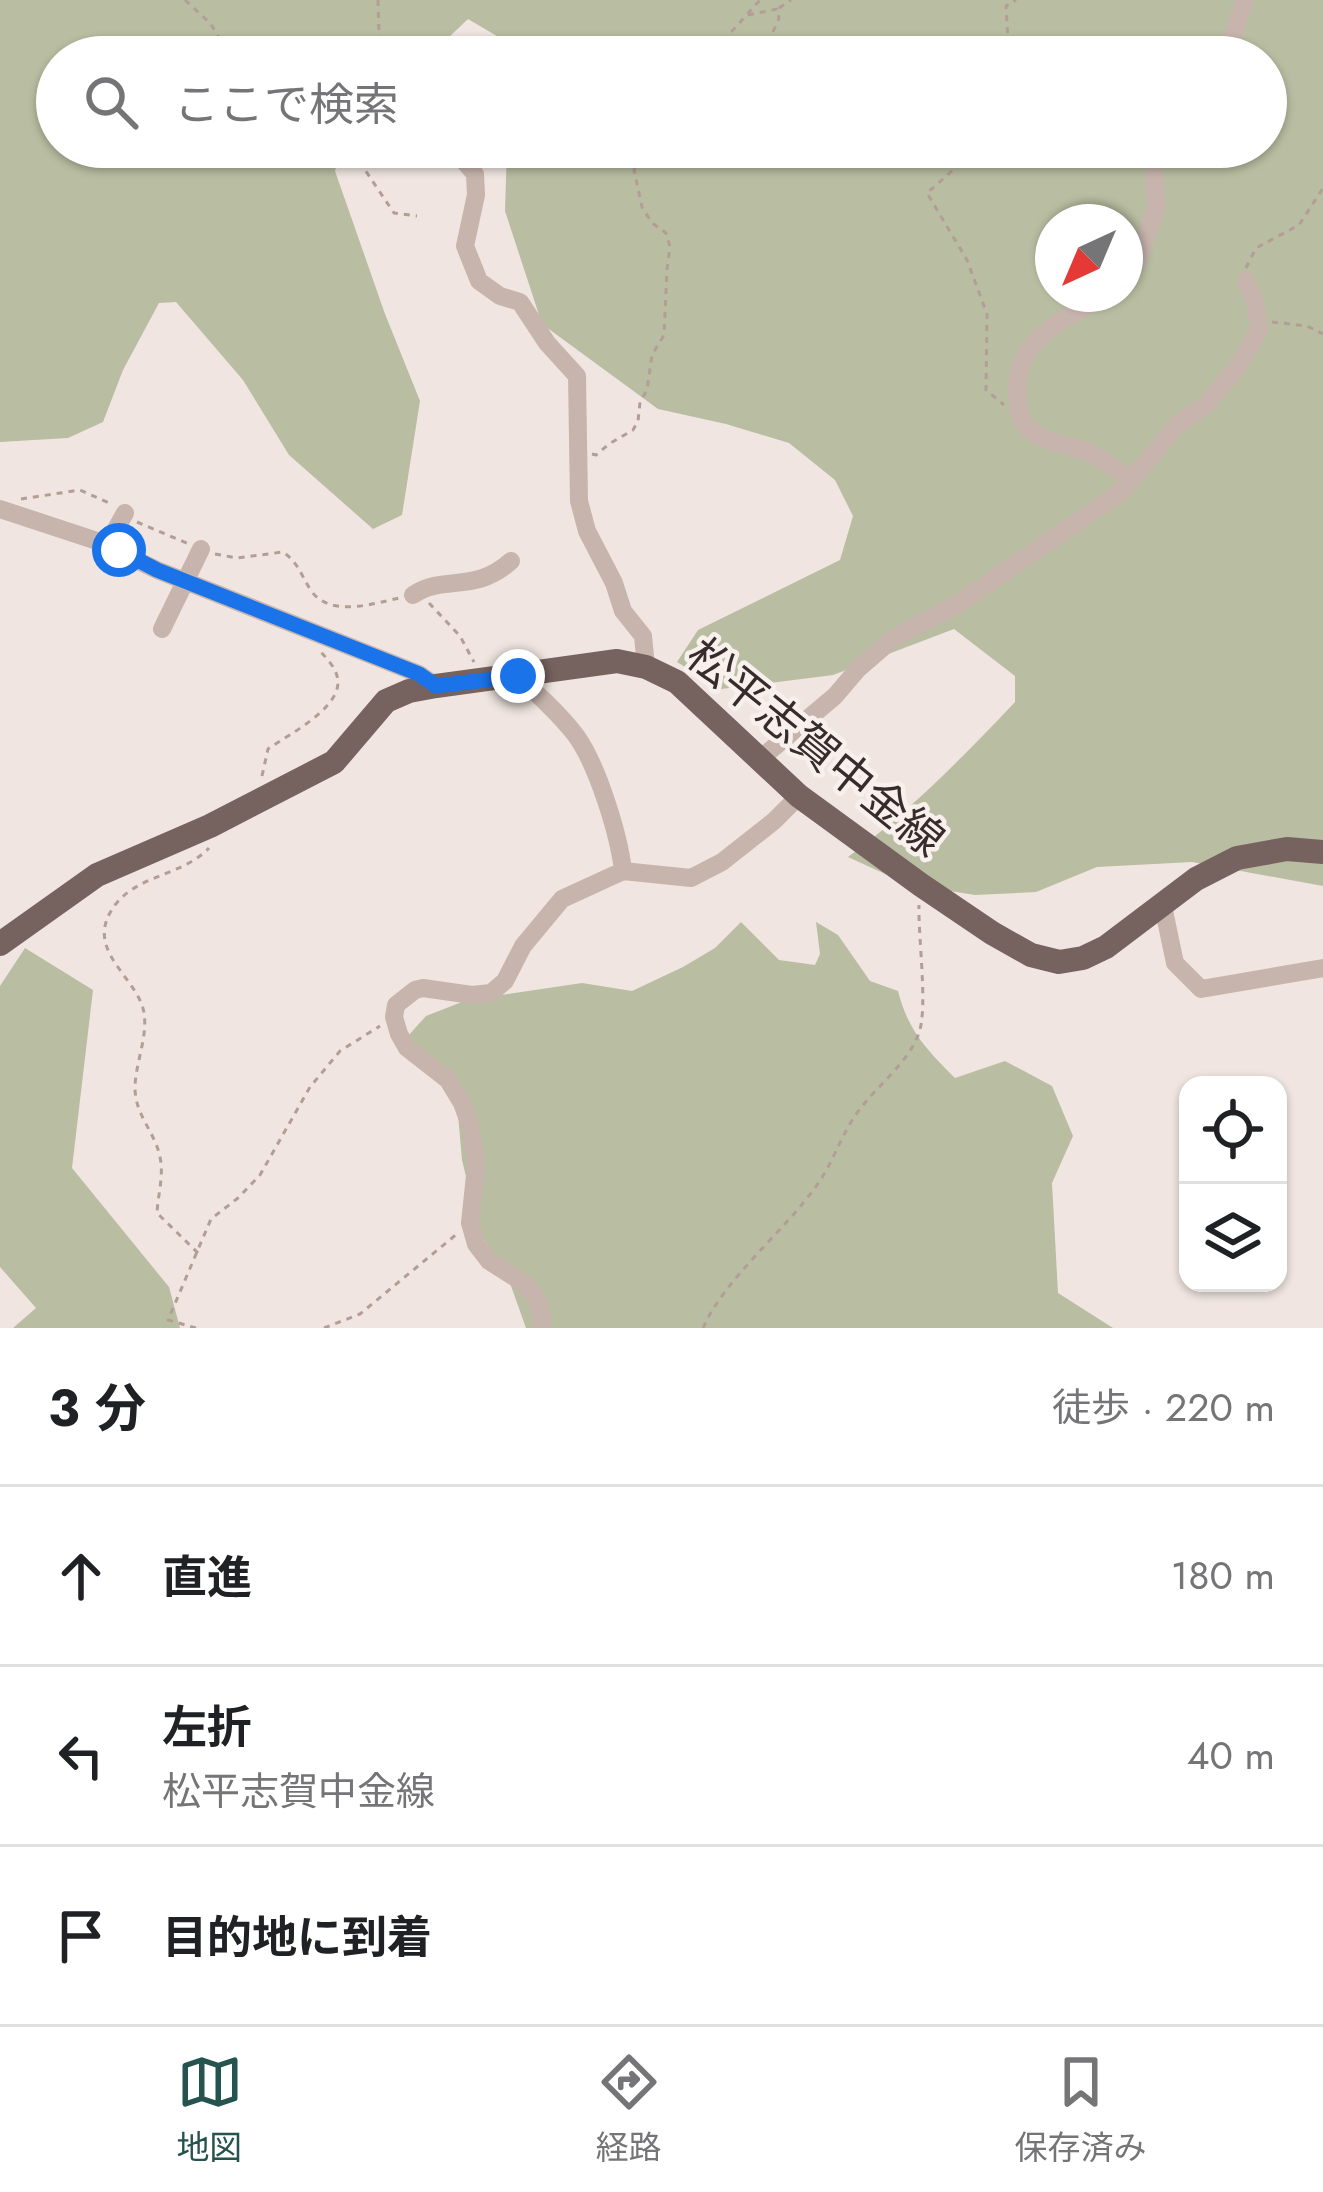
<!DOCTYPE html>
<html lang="ja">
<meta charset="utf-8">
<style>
:root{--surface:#fff;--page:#f2f2f2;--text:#202124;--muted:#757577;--line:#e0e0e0;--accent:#25534e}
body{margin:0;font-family:Jost,"Noto Sans JP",sans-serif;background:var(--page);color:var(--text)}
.controls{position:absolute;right:36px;bottom:36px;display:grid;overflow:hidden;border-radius:24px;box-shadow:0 3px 9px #0004}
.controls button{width:108px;height:108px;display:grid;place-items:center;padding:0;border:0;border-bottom:3px solid var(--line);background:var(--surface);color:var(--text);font:60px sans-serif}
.compass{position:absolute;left:1035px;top:204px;width:108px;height:108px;border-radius:50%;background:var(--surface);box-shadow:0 3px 9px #0004;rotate:224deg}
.stop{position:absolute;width:36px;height:36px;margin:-27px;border:9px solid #1a73e8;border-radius:50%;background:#fff}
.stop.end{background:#1a73e8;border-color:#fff;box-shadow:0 3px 12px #0008}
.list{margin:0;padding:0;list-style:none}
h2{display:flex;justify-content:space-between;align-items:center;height:156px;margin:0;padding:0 48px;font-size:51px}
h2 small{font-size:39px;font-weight:400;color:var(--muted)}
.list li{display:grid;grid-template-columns:78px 1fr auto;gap:36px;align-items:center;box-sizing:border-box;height:180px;padding:0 48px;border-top:3px solid var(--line)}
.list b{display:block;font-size:45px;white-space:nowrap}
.list p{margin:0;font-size:39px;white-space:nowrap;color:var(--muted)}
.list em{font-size:39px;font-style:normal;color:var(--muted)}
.icon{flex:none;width:66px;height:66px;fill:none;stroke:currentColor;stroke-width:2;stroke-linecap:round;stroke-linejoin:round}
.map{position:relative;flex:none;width:1323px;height:1328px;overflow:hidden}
.search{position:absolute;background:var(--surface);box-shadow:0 3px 9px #0004;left:36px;right:36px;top:36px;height:132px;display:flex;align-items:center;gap:30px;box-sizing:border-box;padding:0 42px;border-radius:66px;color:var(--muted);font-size:45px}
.sheet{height:696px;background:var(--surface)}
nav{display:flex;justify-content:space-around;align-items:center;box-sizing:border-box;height:168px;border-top:3px solid var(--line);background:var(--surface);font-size:33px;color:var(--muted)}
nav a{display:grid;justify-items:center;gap:6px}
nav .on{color:var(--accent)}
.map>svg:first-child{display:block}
.green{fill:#b9bda1;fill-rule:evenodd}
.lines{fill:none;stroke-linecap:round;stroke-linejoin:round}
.path{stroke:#b29e97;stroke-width:3;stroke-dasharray:6 6;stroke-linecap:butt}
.minor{stroke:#c7b4ad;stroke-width:18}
.major{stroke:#76625e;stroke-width:24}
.route{stroke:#1a73e8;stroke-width:15}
.labels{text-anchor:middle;stroke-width:9;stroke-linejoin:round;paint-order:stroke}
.street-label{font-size:45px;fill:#362c2b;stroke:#f8f0ec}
</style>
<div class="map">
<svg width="1323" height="1328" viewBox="0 0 1323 1328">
<rect width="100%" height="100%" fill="#f0e5e0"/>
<path class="green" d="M0,0H1323V886L1192,862L1097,867L1036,892L975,895L907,884L848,857C909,812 963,757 1015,702V676L954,629L833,675L721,689L677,662L698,630L840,560L853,516L835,480L789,443L726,424L658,409L542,324L505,211L507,147H1266V57H512V45L468,19L428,57H57V147H342L335,171L385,314L420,401L402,515L373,529L289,455L243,380L176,302L159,303L123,370L103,422L68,438L0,442ZM1053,222H1125V294H1053Z
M741,922L779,960L815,965L820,954L816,922L838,935L870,981L898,991C908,1031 927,1050 955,1078L1005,1061L1052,1086L1073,1136L1052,1183L1058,1293L1113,1328H526L505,1269L480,1234L462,1160L458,1114L438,1072L408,1036L426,1016L467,1000L582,983L632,991L683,967L715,948Z
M25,948L93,990L72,1168L169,1287L180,1328H13L36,1308L0,1267V986Z"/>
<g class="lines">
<path class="path" d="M185,0L210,23L231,57
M378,0L379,34L389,57
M779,8L791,0
M748,15L777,9L779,18L762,57
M678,57L724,40L760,0
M1009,57L1006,6L1016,0
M340,147L361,164L394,213L417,216
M979,147L927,193L967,260L987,314L986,390L1004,405
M1246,268L1256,248L1299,225L1323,188
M1272,322L1307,326L1323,334
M592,454L596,455L609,444L633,430L638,421L640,402L647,390L652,355L664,335L667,269L670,247L666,233L652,223L642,207L634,170L647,147
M21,499L80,490L109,503
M137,522L189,544
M215,554L237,558L283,552C299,563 301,576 312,592C331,617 373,604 399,598
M429,603L460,636L474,662
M262,776L268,749C289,734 346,706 337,676C335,667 327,659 321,652
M198,1253L157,1213C158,1194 164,1176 160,1157C155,1132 135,1115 135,1088C135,1062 151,1031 142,1005C129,971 84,947 115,905C139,874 182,876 209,848
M196,1328L168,1320L211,1219L238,1198L260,1175L310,1087L340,1051L380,1026
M324,1328L360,1314L458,1233
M703,1328C725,1278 784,1232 817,1185C833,1163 841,1135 857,1113C876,1086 907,1065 919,1033C928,1007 918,937 919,905"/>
<path class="minor" d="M1225,57L1245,0
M452,147L475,174L476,195L465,246L479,281L500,296L520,302L547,343L577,376L579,501L587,531L614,583L623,611L643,636L646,667
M1125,281L1136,264L1156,209L1153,154L1160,147
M1111,294C1072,314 1016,337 1017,388C1018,400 1017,414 1025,424C1040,445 1071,443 1092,454C1107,461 1117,472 1133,478
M0,509L97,541L157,570L419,674L436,686
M107,545L125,513
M413,595C445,574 474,594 511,561
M162,629L201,549
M518,676C538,695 561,715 577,737C598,767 619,835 623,871
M760,759L835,696L858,669L894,638L958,604L1121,492L1178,424L1206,405L1238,366L1259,330L1256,305L1246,281
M1163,906L1175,963L1201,989L1323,968
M543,1328L538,1302L525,1284L489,1261L476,1244L470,1223L476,1166L471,1128L462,1103L448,1080L407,1048L399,1034L394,1017L396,1005L415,990L423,988L472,995L491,993L505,981L523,946L562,899L623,871L691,878L722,862L774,821L799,796"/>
<path class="major" d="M0,944L97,875L210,826L334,762L386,701L409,691L436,686L617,661L646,667L677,682L799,796L921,885L992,933L1031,955L1059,962L1083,958L1106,947L1196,879L1237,858L1287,849L1323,852"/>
</g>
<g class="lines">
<path class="route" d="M119,550L157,570L419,674L436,686L518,676"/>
</g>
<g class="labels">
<g class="street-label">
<text transform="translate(816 747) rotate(39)" y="16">松平志賀中金線</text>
</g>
</g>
</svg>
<div class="controls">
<button><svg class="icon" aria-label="locate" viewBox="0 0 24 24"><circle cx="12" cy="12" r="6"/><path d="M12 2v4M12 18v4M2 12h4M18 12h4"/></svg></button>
<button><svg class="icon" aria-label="layers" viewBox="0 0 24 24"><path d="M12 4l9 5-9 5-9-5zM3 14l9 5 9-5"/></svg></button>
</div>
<svg class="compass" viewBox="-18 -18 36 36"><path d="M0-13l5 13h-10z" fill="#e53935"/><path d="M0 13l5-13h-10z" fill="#757577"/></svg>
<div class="stop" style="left:119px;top:550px"></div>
<div class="stop end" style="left:518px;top:676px"></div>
<div class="search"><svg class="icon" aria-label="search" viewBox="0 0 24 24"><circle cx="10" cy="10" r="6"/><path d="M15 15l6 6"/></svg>ここで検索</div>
</div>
<section class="sheet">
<h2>3 分<small>徒歩 · 220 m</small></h2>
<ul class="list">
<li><svg class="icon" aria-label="ahead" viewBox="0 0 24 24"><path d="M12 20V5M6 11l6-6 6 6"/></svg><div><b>直進</b></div><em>180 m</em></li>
<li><svg class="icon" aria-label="left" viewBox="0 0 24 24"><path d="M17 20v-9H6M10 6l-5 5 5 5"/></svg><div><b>左折</b><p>松平志賀中金線</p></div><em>40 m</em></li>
<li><svg class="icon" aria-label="arrive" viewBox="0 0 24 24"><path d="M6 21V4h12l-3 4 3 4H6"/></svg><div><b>目的地に到着</b></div></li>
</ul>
</section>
<nav>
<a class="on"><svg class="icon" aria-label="map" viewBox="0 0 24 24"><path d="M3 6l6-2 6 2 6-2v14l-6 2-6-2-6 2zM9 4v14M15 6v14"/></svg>地図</a>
<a><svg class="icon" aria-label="directions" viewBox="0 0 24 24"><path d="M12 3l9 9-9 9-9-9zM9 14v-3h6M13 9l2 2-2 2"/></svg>経路</a>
<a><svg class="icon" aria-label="saved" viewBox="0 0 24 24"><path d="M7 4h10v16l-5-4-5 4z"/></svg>保存済み</a>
</nav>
